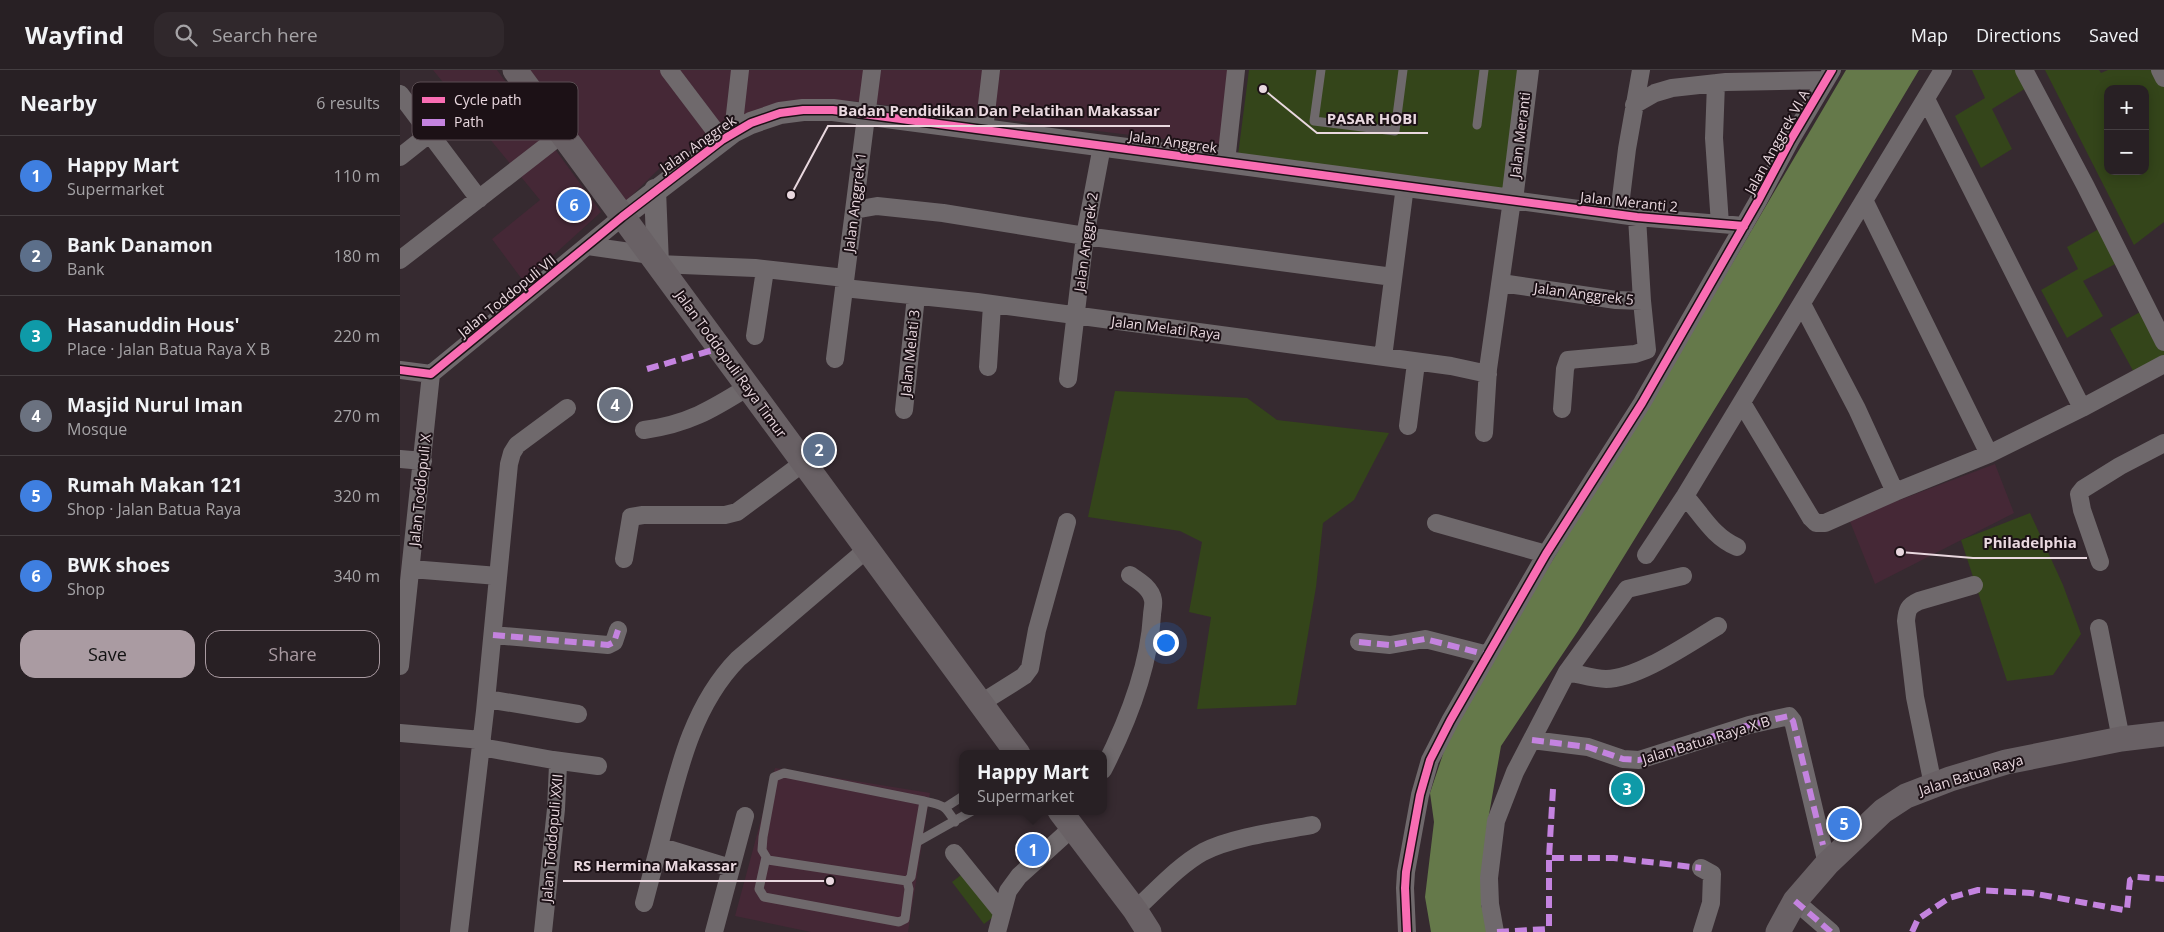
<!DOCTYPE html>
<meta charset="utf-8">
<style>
:root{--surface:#282024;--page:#30282c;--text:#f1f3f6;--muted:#a5a3a6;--line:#443e41;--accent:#aa9ba2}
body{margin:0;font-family:"Open Sans",sans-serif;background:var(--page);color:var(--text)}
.controls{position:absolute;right:15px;top:15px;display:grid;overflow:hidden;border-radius:10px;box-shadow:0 2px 12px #0003}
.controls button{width:45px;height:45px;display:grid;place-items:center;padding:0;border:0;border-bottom:1px solid var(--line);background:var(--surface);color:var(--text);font:25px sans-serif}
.you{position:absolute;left:765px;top:572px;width:18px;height:18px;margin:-12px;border:4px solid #fff;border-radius:50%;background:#1a73e8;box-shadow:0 0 0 8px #1a73e833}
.badge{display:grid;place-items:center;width:32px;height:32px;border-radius:50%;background:var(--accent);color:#fff;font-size:16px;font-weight:700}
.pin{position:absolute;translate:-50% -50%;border:2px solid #fff;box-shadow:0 1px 5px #0006}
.popup{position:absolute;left:559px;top:680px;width:148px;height:65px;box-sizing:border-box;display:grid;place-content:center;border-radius:10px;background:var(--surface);filter:drop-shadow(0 1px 4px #0005);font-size:16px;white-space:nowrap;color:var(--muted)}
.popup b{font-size:19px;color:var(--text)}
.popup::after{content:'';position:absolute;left:50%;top:100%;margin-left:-10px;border:10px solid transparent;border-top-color:var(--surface)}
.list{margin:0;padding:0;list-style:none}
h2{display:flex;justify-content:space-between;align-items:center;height:65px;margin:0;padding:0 20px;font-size:21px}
h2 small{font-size:16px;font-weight:400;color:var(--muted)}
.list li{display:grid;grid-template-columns:32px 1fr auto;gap:15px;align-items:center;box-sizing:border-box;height:80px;padding:0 20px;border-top:1px solid var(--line)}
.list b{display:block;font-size:19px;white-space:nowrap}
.list p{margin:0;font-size:16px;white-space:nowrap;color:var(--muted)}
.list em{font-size:16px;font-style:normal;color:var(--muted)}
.actions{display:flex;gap:10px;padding:15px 20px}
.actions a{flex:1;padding:11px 0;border:1px solid var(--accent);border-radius:15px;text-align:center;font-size:18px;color:var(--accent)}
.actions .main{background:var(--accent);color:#111}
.icon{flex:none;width:28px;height:28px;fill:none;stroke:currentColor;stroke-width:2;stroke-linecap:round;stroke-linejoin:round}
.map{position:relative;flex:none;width:1764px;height:862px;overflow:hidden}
header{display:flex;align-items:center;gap:30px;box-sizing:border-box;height:70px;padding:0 25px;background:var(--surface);border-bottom:1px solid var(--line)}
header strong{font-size:24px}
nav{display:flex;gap:28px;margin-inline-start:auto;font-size:18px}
.search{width:350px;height:45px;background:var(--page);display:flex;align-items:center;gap:12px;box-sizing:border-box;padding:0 18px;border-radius:15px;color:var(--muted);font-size:19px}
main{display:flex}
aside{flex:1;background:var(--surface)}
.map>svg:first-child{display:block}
.built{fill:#452836}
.green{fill:#34451a;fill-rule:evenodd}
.water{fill:#65794a}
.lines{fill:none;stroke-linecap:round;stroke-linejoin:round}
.service{stroke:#6f696c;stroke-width:9}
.minor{stroke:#6f696c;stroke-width:18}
.tertiary{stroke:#6f696c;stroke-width:22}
.secondary{stroke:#696165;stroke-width:25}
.quiet{stroke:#c483df;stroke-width:6;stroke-dasharray:12 6;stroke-linecap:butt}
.cycleway-casing{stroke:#1c1116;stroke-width:11}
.cycleway{stroke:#f96db3;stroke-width:8}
.labels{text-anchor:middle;stroke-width:4;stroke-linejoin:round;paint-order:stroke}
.street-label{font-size:14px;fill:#e9d8df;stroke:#1c1116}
.key{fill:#1c1116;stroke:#5a4d52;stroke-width:1}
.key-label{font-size:14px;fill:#e9d8df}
.leader{fill:none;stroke:#e9d8df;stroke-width:2}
.callout-dot{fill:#e9d8df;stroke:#1c1116;stroke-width:2}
.callout-label{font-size:15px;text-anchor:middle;font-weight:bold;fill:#e9d8df;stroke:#1c1116;stroke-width:4;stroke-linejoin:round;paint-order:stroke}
</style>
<header>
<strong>Wayfind</strong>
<div class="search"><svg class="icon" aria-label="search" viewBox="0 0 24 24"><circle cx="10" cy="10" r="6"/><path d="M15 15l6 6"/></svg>Search here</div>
<nav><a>Map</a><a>Directions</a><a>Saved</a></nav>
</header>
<main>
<aside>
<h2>Nearby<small>6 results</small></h2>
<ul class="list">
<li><span class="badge" style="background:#3f7fe0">1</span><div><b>Happy Mart</b><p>Supermarket</p></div><em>110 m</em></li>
<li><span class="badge" style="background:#5c6f8a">2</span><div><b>Bank Danamon</b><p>Bank</p></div><em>180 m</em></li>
<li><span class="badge" style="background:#0f9aa8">3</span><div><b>Hasanuddin Hous'</b><p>Place · Jalan Batua Raya X B</p></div><em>220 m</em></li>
<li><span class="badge" style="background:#6b7280">4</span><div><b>Masjid Nurul Iman</b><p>Mosque</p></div><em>270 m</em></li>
<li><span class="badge" style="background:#3f7fe0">5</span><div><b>Rumah Makan 121</b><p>Shop · Jalan Batua Raya</p></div><em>320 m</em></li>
<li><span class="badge" style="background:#3f7fe0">6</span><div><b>BWK shoes</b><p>Shop</p></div><em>340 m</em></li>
</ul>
<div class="actions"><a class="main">Save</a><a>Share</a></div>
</aside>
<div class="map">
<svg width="1764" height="862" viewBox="0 0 1764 862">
<rect width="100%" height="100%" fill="#362a30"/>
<path class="built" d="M33,0H97L201,142L124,212L92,169L140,130Z
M126,0H831L820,76L452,31L409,29L356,43L261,97L224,133Z
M1595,394L1614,443L1475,514L1449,449Z
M375,698L530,723L508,862H411L335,846Z"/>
<path class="green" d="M849,0H1122L1106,120L838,85Z
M1572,0H1622L1631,15L1592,39L1612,79L1581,98L1555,46L1585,28Z
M1645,0H1699L1701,3L1708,0H1761L1764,6V152L1734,175ZM1708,19H1745V101H1708Z
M1704,156L1721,191L1683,211L1703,246L1667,268L1641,220L1678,199L1667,177Z
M1747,238L1764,267V292L1736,306L1710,259Z
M715,321L847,328L877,350L989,363L954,430L923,453L916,517L896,635L797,639L811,547L789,542L802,472L780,461L688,447Z
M1630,443L1663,515L1681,564L1653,605L1607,611L1561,470Z
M565,802L597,844L584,854L552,812Z"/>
<path class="water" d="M1446,0H1519L1380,233L1178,561L1101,676L1087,756L1081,835L1090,862H1031L1025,827L1034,752L1030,723L1048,669L1138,514L1290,265Z"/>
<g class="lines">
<path class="service" d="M921,0L914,51L995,61L1003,0
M1077,55L1084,0
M524,731L511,807L507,811L368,790L362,780L363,767L374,707L384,703L524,731C543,735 545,735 555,752
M546,737L563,726
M517,772L572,741
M366,787L359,819L364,827L499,852L505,849L509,819L507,811"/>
<path class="minor" d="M269,0L322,70
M1624,0L1685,115L1764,272
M1760,0L1764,8
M1316,13L1314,68L1320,154
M0,24L79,129
M1526,29L1682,338
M1234,35L1255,23L1272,18L1326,12L1426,10
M584,60L591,0
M333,62L340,0
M0,87L29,64
M826,92L836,0
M1464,130L1589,384
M454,140L477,136L543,143L685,166L993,207
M1219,144L1227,79L1241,0
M188,176L251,185
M0,190L162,64
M258,194L355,198L445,208
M1101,213L1216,230L1242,231L1237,147
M444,218L577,232L1051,296L1088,304
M1402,234L1457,339L1495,422
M355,266L365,200
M983,287L1005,116
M435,289L472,0
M588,297L592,235
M0,300L31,304L222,147
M668,309L685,166L702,76
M1342,333L1411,448L1416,453H1425L1495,422L1589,384L1682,338L1764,294
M1162,339L1165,299L1168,290L1235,284L1247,280L1242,231
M504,340L516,226
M1008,356L1016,293
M244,360C288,354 311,340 348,317
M1084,363L1088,299L1112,130L1237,147L1344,156
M0,389L23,391
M1285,426C1302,445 1313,467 1337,477
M1036,453L1146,484
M1246,485L1285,426L1543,0
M224,489L231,447L243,445H325L337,442L403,393
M1700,492L1682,440L1679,424L1683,419L1720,396L1764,373
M11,499L98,506
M1699,558L1721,669
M93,565L208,575L214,572L218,560
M959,572L990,575L1025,569L1088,585
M0,596L31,304
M1167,602C1179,604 1194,609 1206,609C1238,609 1289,573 1318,556
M87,629L178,644
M581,633L624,606L630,598L637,560L667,452
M0,663L82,670
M1132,670L1188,677L1223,689L1239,690L1349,655L1389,646L1393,651L1427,794
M81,677L153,690L158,695L156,739L143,862
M153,690L198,696
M703,700C727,653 749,599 752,545C752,541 754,535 753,530C751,518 739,511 730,505
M1533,715L1515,627L1506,551C1507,540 1508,536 1519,531L1574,515
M259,776C276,711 289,639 338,589L466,480
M554,783L601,841
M1301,798L1312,804L1311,833L1302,862
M1395,831L1431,862
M244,833L259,776L331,798
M735,840C756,821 778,796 803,782C832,767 880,761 912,755
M59,862L85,641L109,394L112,383L117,375L167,338
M314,862L345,746
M597,862L608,821L619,806L672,758
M1007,862L1005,818L1006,802L1020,725L1030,690L1050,651L1146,484L1242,333L1358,131L1390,71L1432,0
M1095,862L1090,834L1089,808L1096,751L1115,702L1167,602L1227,519L1283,506"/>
<path class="tertiary" d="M255,120L258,194
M222,147L333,62L351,53L380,43L403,40H433L1112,130L1128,0"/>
<path class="secondary" d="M115,0L618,684
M660,741L735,840L749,862
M1378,862L1395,831L1427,794L1483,741L1506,726L1550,709L1606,692L1721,669L1764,664"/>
<path class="quiet" d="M247,299L320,278
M93,565L208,575L214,572L218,560
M959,572L990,575L1025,569L1088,585
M1132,670L1188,677L1223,689L1239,690L1349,655L1389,646L1393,651L1423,775
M1153,719L1149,788H1214L1301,798
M1395,831L1431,862
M1097,862L1147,859L1149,857V788
M1512,862L1518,849L1549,828L1578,820L1631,823L1724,840L1727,839L1730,810L1737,807L1764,809"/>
<g class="cycleway-casing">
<path id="cycleway" d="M0,300L31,304L222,147L322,70L351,53L380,43L403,40H433L584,60L1237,147L1344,156
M1007,862L1005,818L1006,802L1020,725L1030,690L1050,651L1146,484L1242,333L1358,131L1390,71L1432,0"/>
</g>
<use href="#cycleway" class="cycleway"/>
</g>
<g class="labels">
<g class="street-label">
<text transform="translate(1120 65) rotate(-83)" y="5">Jalan Meranti</text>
<text transform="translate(773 72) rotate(8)" y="5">Jalan Anggrek</text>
<text transform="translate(1377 72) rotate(-61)" y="5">Jalan Anggrek VI A</text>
<text transform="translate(298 74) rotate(-35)" y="5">Jalan Anggrek</text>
<text transform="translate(455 132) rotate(-83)" y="5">Jalan Anggrek 1</text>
<text transform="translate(1229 132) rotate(6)" y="5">Jalan Meranti 2</text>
<text transform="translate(686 172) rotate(-82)" y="5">Jalan Anggrek 2</text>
<text transform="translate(1184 224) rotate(7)" y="5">Jalan Anggrek 5</text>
<text transform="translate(107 226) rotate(-39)" y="5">Jalan Toddopuli VII</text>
<text transform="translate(766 258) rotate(7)" y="5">Jalan Melati Raya</text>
<text transform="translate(510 283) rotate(-84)" y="5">Jalan Melati 3</text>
<text transform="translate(331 294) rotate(54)" y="5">Jalan Toddopuli Raya Timur</text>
<text transform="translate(20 420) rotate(-84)" y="5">Jalan Toddopuli X</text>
<text transform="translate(1306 670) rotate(-17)" y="5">Jalan Batua Raya X B</text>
<text transform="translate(1571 705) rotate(-17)" y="5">Jalan Batua Raya</text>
<text transform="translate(152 768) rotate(-85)" y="5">Jalan Toddopuli XXII</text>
</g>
</g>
<rect x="12" y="12" width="166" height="58" rx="8" class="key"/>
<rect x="22" y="27" width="23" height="6" fill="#f96db3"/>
<rect x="22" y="49" width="23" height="7" fill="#c483df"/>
<g class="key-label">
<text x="54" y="35">Cycle path</text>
<text x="54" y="57">Path</text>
</g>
<path class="leader" d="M391 125L428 56H770M863 19L917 63H1028M1500 482L1573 488H1687M430 811L347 811H163"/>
<g class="callout-dot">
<circle cx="391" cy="125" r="5"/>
<circle cx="863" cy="19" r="5"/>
<circle cx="1500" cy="482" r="5"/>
<circle cx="430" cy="811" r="5"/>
</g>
<g class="callout-label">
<text x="599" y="46">Badan Pendidikan Dan Pelatihan Makassar</text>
<text x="972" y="54">PASAR HOBI</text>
<text x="1630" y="478">Philadelphia</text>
<text x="255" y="801">RS Hermina Makassar</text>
</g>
</svg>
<div class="controls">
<button>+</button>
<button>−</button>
</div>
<div class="you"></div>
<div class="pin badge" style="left:633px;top:780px;background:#3f7fe0">1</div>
<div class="popup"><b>Happy Mart</b>Supermarket</div>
<div class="pin badge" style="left:419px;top:380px;background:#5c6f8a">2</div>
<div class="pin badge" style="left:1227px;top:719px;background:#0f9aa8">3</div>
<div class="pin badge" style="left:215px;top:335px;background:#6b7280">4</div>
<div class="pin badge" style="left:1444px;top:754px;background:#3f7fe0">5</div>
<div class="pin badge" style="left:174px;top:135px;background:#3f7fe0">6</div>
</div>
</main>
